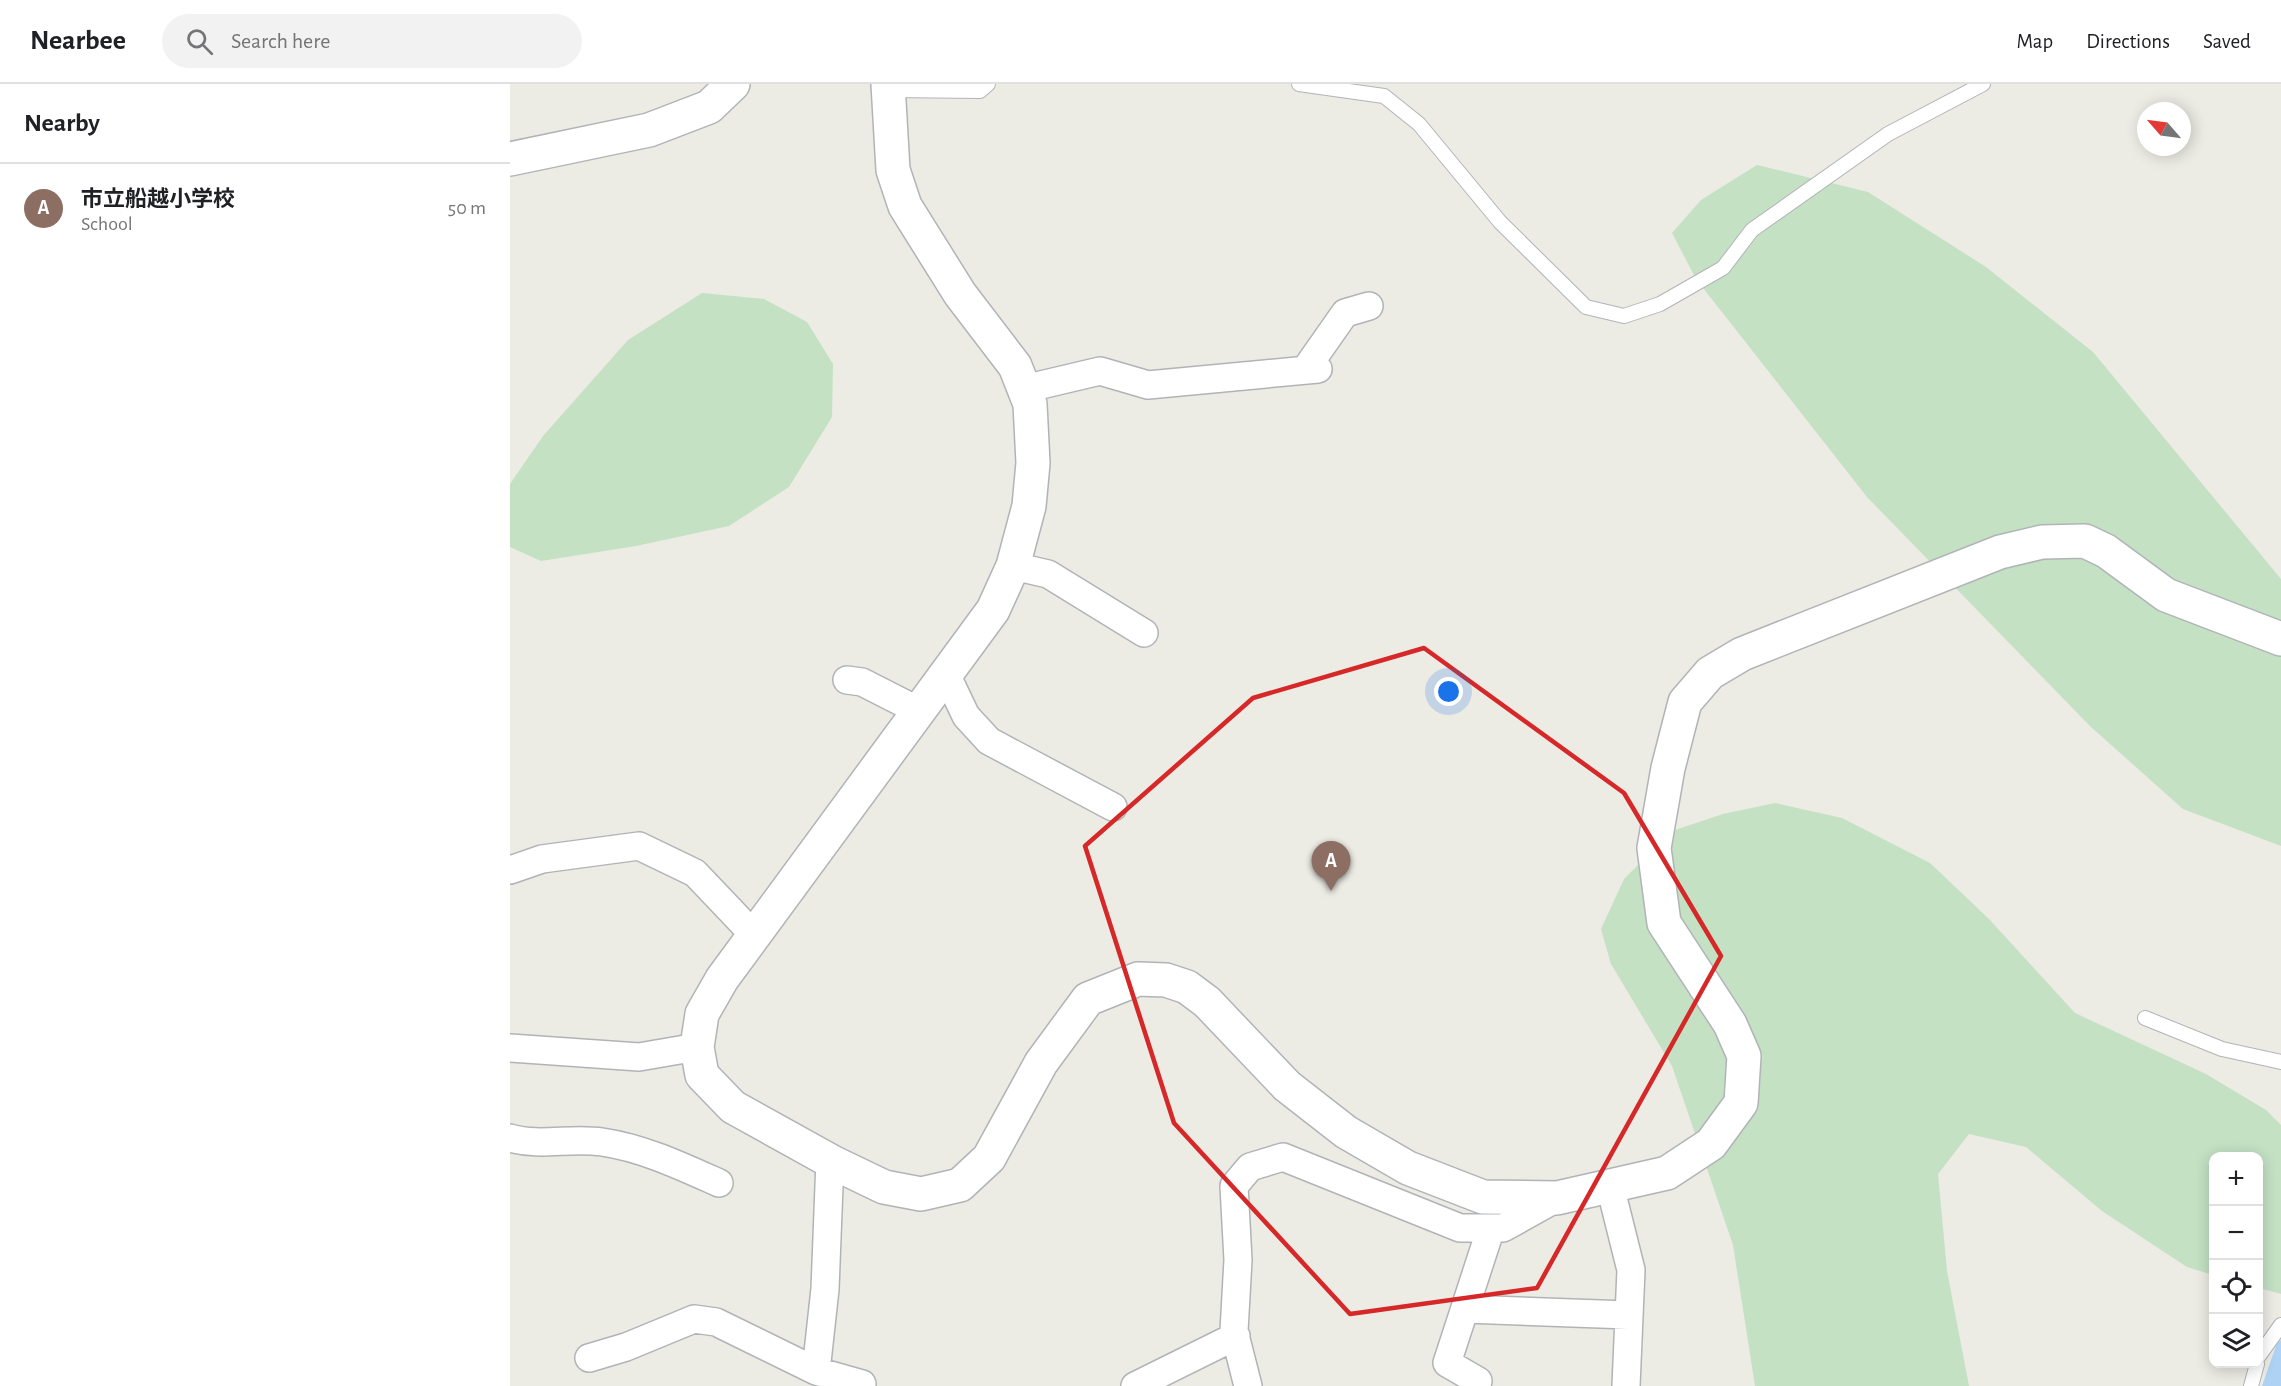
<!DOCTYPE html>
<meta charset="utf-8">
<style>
:root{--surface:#fff;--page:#f2f2f2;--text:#202124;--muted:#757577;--line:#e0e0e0;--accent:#d25444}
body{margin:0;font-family:"Alegreya Sans","Noto Sans JP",sans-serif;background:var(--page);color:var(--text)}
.controls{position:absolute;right:18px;bottom:18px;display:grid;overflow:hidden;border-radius:12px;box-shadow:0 3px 15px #0003}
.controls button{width:54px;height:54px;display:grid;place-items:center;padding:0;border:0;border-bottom:2px solid var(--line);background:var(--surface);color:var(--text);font:30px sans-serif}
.compass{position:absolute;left:1627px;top:18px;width:54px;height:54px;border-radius:50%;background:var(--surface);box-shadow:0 3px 15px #0003;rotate:298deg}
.you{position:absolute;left:939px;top:608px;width:21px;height:21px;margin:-15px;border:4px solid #fff;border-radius:50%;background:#1a73e8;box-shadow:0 0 0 9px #1a73e833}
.badge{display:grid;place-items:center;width:39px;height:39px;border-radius:50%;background:var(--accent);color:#fff;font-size:20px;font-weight:700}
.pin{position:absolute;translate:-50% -50px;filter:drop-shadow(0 2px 3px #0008)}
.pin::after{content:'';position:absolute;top:32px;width:21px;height:18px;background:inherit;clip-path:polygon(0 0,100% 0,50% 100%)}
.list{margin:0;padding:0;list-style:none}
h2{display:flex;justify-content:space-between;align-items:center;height:78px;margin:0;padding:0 24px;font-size:26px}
h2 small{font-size:20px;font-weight:400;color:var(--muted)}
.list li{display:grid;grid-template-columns:39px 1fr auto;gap:18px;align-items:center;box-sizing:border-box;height:90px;padding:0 24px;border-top:2px solid var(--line)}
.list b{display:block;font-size:22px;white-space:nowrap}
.list p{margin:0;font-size:20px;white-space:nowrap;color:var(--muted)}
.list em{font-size:20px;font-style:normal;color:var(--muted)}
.icon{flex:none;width:33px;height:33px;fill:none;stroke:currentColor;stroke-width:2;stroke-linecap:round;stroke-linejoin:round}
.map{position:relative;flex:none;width:1771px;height:1302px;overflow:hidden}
header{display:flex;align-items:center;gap:36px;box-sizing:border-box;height:84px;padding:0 30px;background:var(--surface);border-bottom:2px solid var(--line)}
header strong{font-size:28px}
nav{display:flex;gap:33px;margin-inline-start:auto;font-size:21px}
.search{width:420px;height:54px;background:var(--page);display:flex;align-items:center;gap:15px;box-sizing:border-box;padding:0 21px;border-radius:33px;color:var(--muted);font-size:22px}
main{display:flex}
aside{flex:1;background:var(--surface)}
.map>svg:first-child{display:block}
.green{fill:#c4e1c4}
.water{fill:#add2f3}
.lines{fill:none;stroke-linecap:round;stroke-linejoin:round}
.service-casing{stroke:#b1b4b7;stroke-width:16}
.minor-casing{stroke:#b1b4b7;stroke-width:30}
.tertiary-casing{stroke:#b1b4b7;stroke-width:36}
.service{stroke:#fff;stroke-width:14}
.minor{stroke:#fff;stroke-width:27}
.tertiary{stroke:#fff;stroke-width:33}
.marked{fill:none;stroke:#d62828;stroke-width:4.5;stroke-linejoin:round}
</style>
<header>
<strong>Nearbee</strong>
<div class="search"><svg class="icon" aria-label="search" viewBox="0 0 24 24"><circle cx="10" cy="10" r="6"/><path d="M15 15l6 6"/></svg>Search here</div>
<nav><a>Map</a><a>Directions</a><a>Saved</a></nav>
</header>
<main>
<aside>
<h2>Nearby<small></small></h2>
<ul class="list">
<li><span class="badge" style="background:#8d6e63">A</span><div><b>市立船越小学校</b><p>School</p></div><em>50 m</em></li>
</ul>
</aside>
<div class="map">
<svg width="1771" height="1302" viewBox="0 0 1771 1302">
<rect width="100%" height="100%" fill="#ecebe4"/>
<path class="green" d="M1247,81L1358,108L1476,183L1583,268L1771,495V762L1673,725L1581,643L1357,413L1186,195L1162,149L1191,116Z
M192,209L254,215L297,238L323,280L322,333L279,403L219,442L126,462L31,477L0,463V400L33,352L118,256Z
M1265,719L1332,734L1420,779L1479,835L1565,929L1696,990L1756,1026L1771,1041V1210L1749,1204L1748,1072H1704L1703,1191L1677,1183L1592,1127L1516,1063L1459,1050L1428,1090L1437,1187L1459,1302H1245L1223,1161L1162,982L1101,880L1091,845L1114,795L1162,747L1213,730Z"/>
<path class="water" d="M1771,1256V1302H1752L1767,1259Z"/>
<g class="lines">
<g class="service-casing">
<path id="service" d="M789,0L874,12L909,40L990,138L1076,223L1114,232L1150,220L1213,184L1242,146L1378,50L1473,0
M380,6L470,7L478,0
M1635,934L1712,965L1771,978
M1748,1273L1771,1241
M1741,1302L1747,1280"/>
</g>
<g class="minor-casing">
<path id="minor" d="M795,286L835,229L859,222
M514,305L590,287L638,301L808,285
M503,482L538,490L634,549
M436,590L456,632L479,657L603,723
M337,596L352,598L409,627
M0,786L32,775L129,762L185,789L244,851
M0,964L129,973L187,963
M0,1054C30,1063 61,1053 92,1058C133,1064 171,1082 209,1099
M320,1076L315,1205L306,1287L352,1300
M1100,1102L1121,1186L1116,1302
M955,1225L1118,1231
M79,1274L116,1263L184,1235L206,1238L306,1287
M968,1297L937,1279L981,1144
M625,1302L726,1252
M738,1302L724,1247L728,1176L724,1102L740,1083L773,1073L950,1144H993L1047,1114"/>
</g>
<g class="tertiary-casing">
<path id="tertiary" d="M378,0L383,86L395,122L450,210L505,282L520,320L523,379L519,422L503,482L483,526L212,895L192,930L187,963L192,991L223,1023L324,1079L374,1103L411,1110L450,1101L479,1074L531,979L578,915L628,895L656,896L677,903L697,918L777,1002L836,1048L898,1084L973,1113L1047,1114L1157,1089L1201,1060L1231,1019L1234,972L1220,940L1154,839L1144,764L1158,684L1175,618L1200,589L1232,570L1490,468L1532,458L1575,457L1596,467L1656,511L1771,555
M0,75L139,46L199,23L223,0"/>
</g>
<use href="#service" class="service"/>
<use href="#minor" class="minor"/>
<use href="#tertiary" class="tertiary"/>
</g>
<path class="marked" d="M914,564L1114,709L1211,872L1027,1204L840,1230L664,1039L575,762L743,614Z"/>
</svg>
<div class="controls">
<button>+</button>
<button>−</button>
<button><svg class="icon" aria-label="locate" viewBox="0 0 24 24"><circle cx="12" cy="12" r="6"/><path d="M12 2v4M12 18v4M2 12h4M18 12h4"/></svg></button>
<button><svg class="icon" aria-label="layers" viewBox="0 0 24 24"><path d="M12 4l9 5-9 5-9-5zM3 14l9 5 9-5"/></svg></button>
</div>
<svg class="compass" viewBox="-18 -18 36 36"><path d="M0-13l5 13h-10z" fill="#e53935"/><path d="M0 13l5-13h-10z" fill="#757577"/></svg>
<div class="you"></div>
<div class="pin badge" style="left:821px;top:807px;background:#8d6e63">A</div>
</div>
</main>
